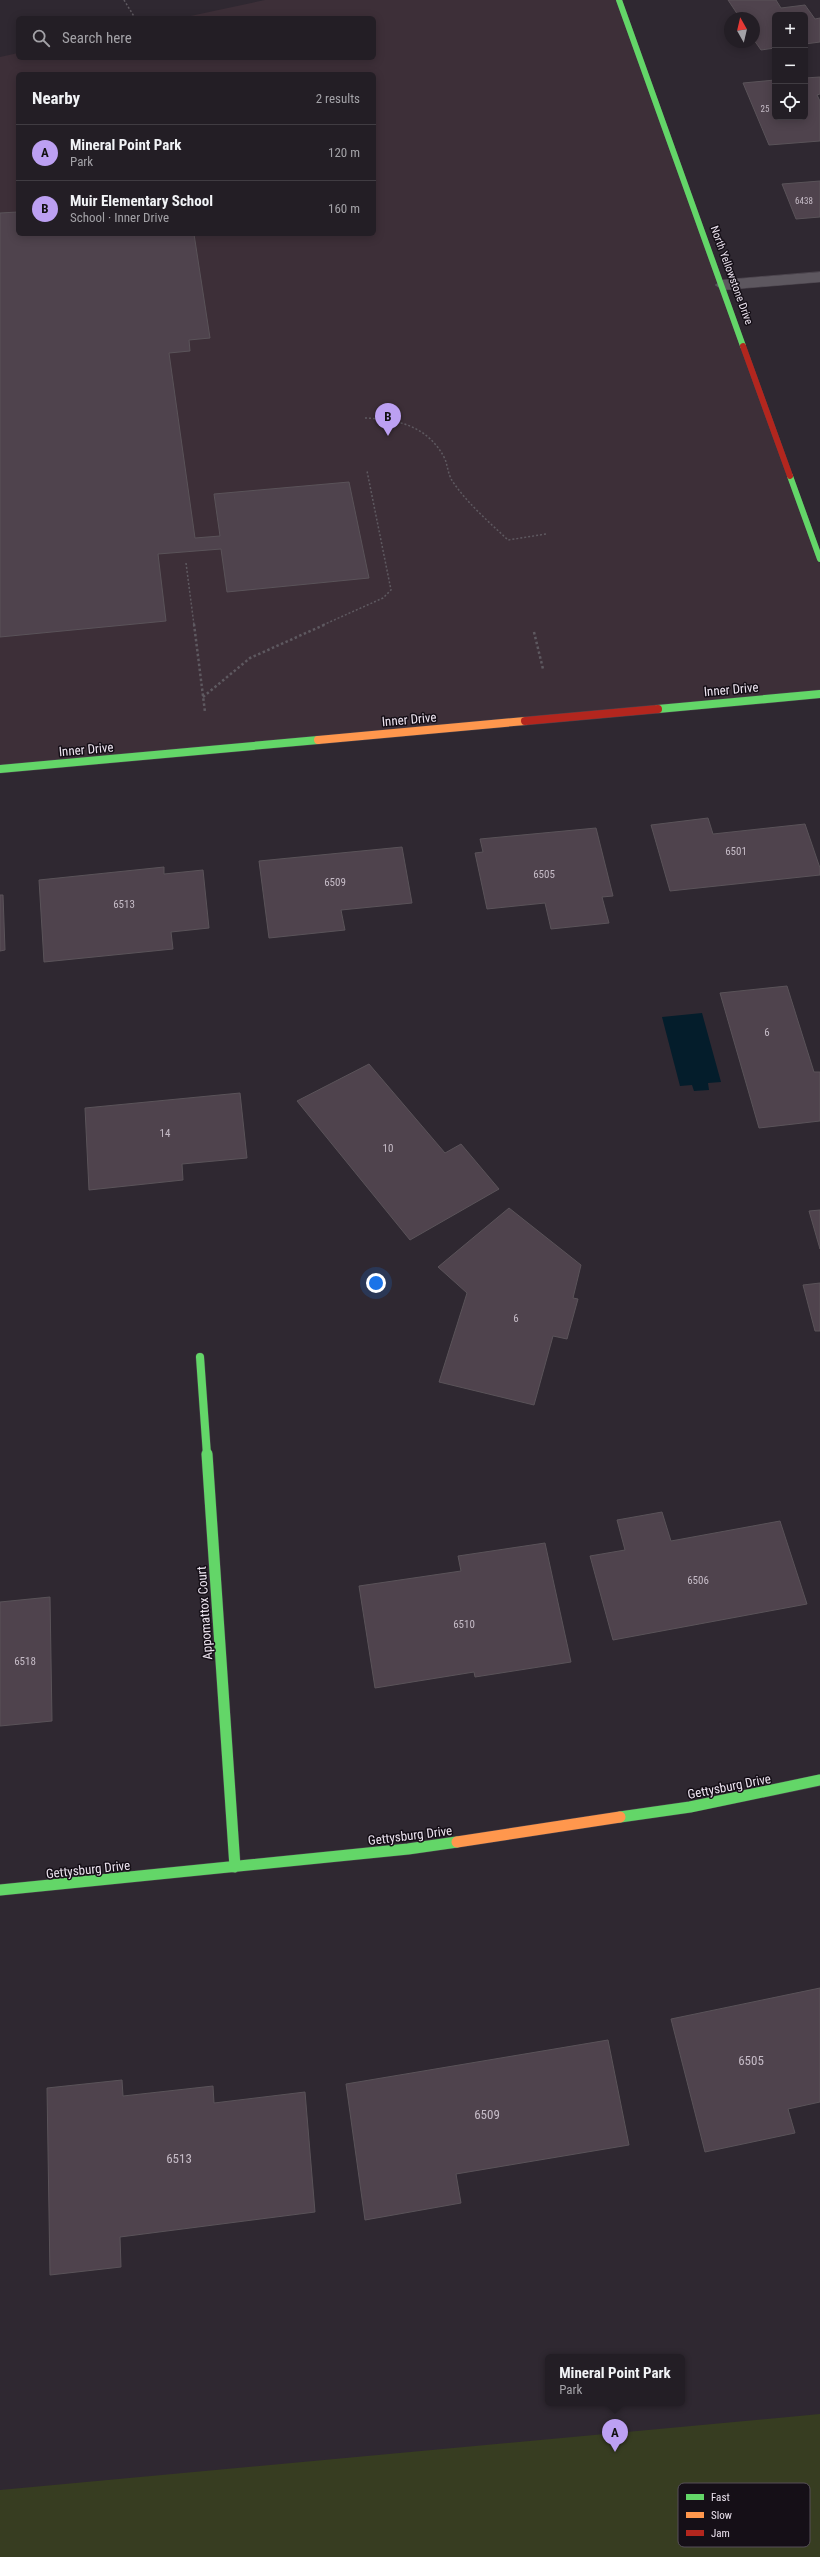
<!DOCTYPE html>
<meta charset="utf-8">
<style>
:root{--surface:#231e25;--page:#2b272d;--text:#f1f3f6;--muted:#a3a2a7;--line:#403c42;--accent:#bca0f2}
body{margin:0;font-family:"Roboto Condensed",sans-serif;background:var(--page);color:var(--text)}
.controls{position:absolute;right:12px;top:12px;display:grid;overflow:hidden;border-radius:6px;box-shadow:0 2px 10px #0003}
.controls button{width:36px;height:36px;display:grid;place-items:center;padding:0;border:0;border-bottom:1px solid var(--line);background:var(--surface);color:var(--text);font:20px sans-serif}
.compass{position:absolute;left:724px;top:12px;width:36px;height:36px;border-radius:50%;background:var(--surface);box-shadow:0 2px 10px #0003;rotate:352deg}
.you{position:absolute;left:376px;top:1283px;width:14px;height:14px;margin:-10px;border:3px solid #fff;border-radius:50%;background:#1a73e8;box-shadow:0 0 0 6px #1a73e833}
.badge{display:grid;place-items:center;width:26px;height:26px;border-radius:50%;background:var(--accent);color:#111;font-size:13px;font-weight:700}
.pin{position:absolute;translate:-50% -33px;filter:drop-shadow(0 1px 2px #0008)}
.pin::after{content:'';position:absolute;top:21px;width:14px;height:12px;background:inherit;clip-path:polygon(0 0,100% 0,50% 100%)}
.popup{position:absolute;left:545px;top:2354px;width:140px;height:52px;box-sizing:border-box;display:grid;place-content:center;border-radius:6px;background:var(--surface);filter:drop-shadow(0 1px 3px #0005);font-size:13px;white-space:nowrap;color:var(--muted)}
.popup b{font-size:15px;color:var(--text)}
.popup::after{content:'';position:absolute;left:50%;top:100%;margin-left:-8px;border:8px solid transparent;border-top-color:var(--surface)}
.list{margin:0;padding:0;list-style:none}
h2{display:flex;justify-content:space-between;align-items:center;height:52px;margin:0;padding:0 16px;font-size:17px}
h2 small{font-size:13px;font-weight:400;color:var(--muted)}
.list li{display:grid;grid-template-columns:26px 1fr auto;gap:12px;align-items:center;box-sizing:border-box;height:56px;padding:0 16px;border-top:1px solid var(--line)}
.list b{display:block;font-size:15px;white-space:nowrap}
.list p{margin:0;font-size:13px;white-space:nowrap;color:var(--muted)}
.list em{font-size:13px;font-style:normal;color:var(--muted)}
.icon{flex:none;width:22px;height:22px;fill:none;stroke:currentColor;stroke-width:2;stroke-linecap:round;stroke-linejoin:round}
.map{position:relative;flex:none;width:820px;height:2557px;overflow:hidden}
.search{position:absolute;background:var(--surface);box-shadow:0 2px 10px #0003;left:16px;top:16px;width:360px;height:44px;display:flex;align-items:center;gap:10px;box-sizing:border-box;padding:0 14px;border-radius:6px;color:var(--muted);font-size:15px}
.panel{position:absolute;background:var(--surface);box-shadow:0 2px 10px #0003;left:16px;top:72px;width:360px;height:164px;border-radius:6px}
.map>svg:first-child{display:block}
.education{fill:#3d2f38;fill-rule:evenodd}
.green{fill:#373d21}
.water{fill:#041d2b}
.building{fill:#4f434d;stroke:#5a5359}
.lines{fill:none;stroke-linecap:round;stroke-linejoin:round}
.street-casing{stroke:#4a434c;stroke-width:1}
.fast-far2-casing{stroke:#4a434c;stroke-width:6}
.fast-far1-casing{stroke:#4a434c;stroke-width:9}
.fast-casing{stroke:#4a434c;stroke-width:12}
.slow-far1-casing{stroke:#4a434c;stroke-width:9}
.slow-casing{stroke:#4a434c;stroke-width:12}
.jam-far1-casing{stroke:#4a434c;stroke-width:6}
.jam-casing{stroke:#4a434c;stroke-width:9}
.path-far1{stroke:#5e5960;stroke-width:1.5;stroke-dasharray:2 2;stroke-linecap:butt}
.path{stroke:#5e5960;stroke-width:2.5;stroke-dasharray:2.5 2.5;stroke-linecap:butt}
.street{fill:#5d575f;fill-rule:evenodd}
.fast-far2{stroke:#63d668;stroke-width:6}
.fast-far1{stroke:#63d668;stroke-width:8}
.fast{stroke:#63d668;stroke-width:11}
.slow-far1{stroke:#ff974d;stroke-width:8}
.slow{stroke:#ff974d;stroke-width:11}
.jam-far1{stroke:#b3261e;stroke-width:6}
.jam{stroke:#b3261e;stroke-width:8}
.labels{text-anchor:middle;stroke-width:3;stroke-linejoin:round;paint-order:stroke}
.far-number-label{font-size:9px;fill:#c5bbc6}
.far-street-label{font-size:11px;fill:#ece3ef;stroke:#150f17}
.number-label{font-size:11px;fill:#c5bbc6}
.street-label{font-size:13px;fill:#ece3ef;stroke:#150f17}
.near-number-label{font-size:13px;fill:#c5bbc6}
.key{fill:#150f17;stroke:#564f58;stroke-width:1}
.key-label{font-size:11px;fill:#ece3ef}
</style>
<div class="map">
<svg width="820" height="2557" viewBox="0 0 820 2557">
<rect width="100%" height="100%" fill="#2f2831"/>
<path class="education" d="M265,0H619L820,559V694L0,769V57L18,53V58H374V18H181ZM18,74H374V234H18Z"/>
<path class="green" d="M820,2414V2557H0V2490Z"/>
<path class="water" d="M702,1013L721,1082L708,1083L709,1090L694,1091L692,1085L680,1086L662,1017Z"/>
<path class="building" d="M728,0H776L781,8L805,5L815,19L820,18V42L805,44V15H775V48L761,50L754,40V18H740Z
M820,77V94L817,95L820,101V141L769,145L743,83L775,80V117H805V78Z
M820,181V217L796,219L782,184Z
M18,212V234H194L210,338L189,340L190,351L169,353L195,538L220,536L214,494L349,482L369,578L227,592L221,549L158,554L166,621L0,637V213Z
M708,818L713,834L805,824L820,868V875L670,891L651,825Z
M596,828L613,896L602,897L609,923L551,929L545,903L487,909L475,853L483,852L480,839Z
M402,847L412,903L341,910L345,930L269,938L259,861Z
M164,867V874L203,870L209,928L171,932L173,949L44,962L39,880Z
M0,895H3L5,950L0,951Z
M787,986L814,1072H820V1121L759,1128L720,993Z
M369,1064L445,1153L461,1144L499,1189L410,1240L297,1101Z
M240,1093L247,1158L182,1164L183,1180L89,1190L85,1108Z
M509,1208L581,1265L573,1298L578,1299L567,1339L553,1336L534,1405L439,1382L467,1293L438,1267Z
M820,1210V1249L809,1211Z
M820,1283V1331H815L803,1285Z
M662,1512L671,1541L780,1521L807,1604L613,1640L590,1556L625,1550L617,1520Z
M545,1543L571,1662L475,1677L474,1672L375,1688L359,1586L461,1571L458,1556Z
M50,1597L52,1721L0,1726V1602Z
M820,1988V2102L788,2109L795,2133L705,2152L671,2019Z
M608,2040L629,2145L456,2174L461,2203L365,2220L346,2084Z
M122,2080L123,2096L213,2086L214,2103L305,2092L315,2212L120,2237L121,2267L50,2275L47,2088Z"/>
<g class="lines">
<g class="street-casing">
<path id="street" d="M820,272V282L723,290L715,285L723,280Z"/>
</g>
<g class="fast-far2-casing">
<path id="fast-far2" d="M619,0L743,346
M790,476L820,559"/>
</g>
<g class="fast-far1-casing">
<path id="fast-far1" d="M658,709L820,694
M0,769L318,740
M200,1357L207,1455"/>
</g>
<g class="fast-casing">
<path id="fast" d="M207,1454L235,1867
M620,1817L690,1807L820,1780
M0,1890L408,1849L457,1842"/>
</g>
<g class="slow-far1-casing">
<path id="slow-far1" d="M318,740L525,721"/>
</g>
<g class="slow-casing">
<path id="slow" d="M457,1842L620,1817"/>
</g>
<g class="jam-far1-casing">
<path id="jam-far1" d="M743,346L790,476"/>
</g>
<g class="jam-casing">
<path id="jam" d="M525,721L658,709"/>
</g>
<path class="path-far1" d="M124,0L135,18
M365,418C399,419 429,427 445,459C448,467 448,475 453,482C468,504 489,522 508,540L546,534
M186,563L194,625
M323,625L383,598L391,590L367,471"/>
<path class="path" d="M194,624L205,712
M534,632L543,669
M203,697L250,658L326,624"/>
<use href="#street" class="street"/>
<use href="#fast-far2" class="fast-far2"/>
<use href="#fast-far1" class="fast-far1"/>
<use href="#fast" class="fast"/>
<use href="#slow-far1" class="slow-far1"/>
<use href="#slow" class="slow"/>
<use href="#jam-far1" class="jam-far1"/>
<use href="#jam" class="jam"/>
</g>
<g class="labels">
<g class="far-number-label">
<text x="765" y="112">25</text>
<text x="804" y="204">6438</text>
</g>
<g class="far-street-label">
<text transform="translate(732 275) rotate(70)" y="4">North Yellowstone Drive</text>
</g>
<g class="number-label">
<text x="736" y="855">6501</text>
<text x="544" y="878">6505</text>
<text x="335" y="886">6509</text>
<text x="124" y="908">6513</text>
<text x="767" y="1036">6</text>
<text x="165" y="1137">14</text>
<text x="388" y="1152">10</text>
<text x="516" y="1322">6</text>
<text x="698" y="1584">6506</text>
<text x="464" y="1628">6510</text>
<text x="25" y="1665">6518</text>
</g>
<g class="street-label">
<text transform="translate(731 689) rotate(-5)" y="5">Inner Drive</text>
<text transform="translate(409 719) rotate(-5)" y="5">Inner Drive</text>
<text transform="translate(86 749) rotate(-5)" y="5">Inner Drive</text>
<text transform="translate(204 1613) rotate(-94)" y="5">Appomattox Court</text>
<text transform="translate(729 1786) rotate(-11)" y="5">Gettysburg Drive</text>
<text transform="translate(410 1835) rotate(-7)" y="5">Gettysburg Drive</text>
<text transform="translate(88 1869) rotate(-6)" y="5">Gettysburg Drive</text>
</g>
<g class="near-number-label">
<text x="751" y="2065">6505</text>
<text x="487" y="2119">6509</text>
<text x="179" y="2163">6513</text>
</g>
</g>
<rect x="678" y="2483" width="132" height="64" rx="6" class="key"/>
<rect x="686" y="2494" width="18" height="6" fill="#63d668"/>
<rect x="686" y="2512" width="18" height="6" fill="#ff974d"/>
<rect x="686" y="2530" width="18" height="6" fill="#b3261e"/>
<g class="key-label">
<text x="711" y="2501">Fast</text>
<text x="711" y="2519">Slow</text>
<text x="711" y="2537">Jam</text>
</g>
</svg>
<div class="controls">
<button>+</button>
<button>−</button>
<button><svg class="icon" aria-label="locate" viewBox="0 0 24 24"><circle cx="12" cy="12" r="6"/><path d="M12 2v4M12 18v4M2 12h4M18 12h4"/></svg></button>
</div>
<svg class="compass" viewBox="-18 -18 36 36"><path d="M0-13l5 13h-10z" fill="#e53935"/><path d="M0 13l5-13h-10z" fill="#a3a2a7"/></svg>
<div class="you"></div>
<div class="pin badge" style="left:615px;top:2452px">A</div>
<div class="popup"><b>Mineral Point Park</b>Park</div>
<div class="pin badge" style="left:388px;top:436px">B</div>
<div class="search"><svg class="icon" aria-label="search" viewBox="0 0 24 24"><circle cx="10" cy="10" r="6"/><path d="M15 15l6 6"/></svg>Search here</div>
<section class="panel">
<h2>Nearby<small>2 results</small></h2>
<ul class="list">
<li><span class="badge">A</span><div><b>Mineral Point Park</b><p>Park</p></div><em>120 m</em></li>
<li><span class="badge">B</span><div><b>Muir Elementary School</b><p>School · Inner Drive</p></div><em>160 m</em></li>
</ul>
</section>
</div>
